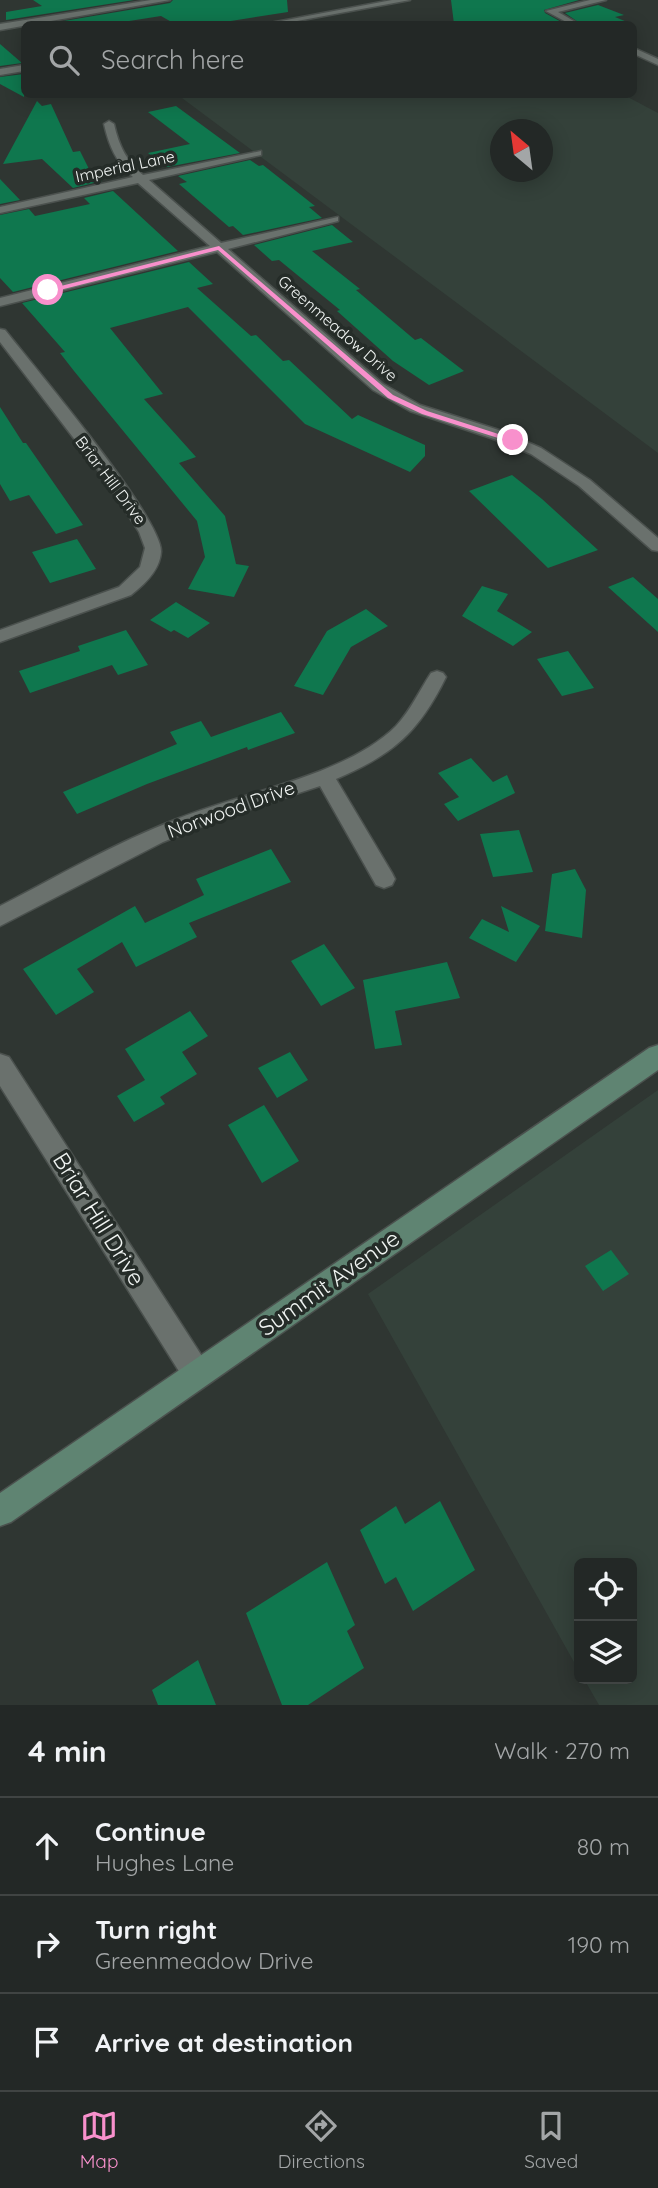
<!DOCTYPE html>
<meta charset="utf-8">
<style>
:root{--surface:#232826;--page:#2b302e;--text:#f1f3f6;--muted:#a3a6a7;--line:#404443;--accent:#f890cc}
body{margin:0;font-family:Quicksand,sans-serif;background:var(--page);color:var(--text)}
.controls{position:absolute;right:21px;bottom:21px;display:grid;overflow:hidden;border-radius:10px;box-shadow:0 4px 18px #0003}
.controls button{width:63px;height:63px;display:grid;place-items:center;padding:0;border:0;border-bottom:2px solid var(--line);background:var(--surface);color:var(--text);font:35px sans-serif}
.compass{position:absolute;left:490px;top:119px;width:63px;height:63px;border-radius:50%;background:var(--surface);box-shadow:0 4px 18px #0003;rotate:331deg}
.stop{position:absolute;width:21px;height:21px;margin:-16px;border:5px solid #f890cc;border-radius:50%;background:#fff}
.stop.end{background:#f890cc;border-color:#fff;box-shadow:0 2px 7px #0008}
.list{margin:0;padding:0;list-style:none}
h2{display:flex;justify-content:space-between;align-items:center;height:91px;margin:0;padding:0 28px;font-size:30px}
h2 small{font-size:23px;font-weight:400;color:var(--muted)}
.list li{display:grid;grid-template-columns:46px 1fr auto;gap:21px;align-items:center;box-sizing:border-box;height:98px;padding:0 28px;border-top:2px solid var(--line)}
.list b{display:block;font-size:26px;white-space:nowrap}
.list p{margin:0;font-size:23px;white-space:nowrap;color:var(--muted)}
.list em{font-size:23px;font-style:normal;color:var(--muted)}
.icon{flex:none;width:38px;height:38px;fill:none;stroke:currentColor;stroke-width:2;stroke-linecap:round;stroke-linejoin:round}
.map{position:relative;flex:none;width:658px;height:1705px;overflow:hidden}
.search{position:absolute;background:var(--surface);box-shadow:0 4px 18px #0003;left:21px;right:21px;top:21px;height:77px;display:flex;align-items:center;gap:18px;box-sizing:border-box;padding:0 24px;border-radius:10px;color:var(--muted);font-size:26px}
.sheet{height:385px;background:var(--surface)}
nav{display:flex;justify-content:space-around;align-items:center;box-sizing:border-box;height:98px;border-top:2px solid var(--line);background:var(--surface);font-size:19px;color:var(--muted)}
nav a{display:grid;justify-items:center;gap:4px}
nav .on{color:var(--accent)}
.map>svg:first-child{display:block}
.built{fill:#34413a;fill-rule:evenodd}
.building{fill:#0f774e}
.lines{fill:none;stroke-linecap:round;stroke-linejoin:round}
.minor-casing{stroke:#4b514e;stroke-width:3}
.secondary-casing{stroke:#4b514e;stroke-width:3}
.minor{fill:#6a716d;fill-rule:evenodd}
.secondary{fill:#5f8472;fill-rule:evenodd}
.route{fill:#f890cc}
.labels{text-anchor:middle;stroke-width:7;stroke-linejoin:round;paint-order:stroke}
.far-street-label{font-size:16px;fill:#f0f4f2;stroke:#252c28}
.street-label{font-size:19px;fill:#f0f4f2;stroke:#252c28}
.near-street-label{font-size:23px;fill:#f0f4f2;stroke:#252c28}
</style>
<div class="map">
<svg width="658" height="1705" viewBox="0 0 658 1705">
<rect width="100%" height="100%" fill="#2f3632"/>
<path class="built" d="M622,94L658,113V453L178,95ZM500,130H542V172H500Z
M658,1090V1705H599L584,1679H632V1563H579V1671L368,1294Z"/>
<path class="building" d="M33,0H134L6,20V12L42,6Z
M173,0H287L288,12L212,24H175L161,16L110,24H46L170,3Z
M451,0H579L544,10L545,13L565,24H454Z
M598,5L624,15L615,17L632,24H581L565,13Z
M0,44L22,63L0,66Z
M24,74V97L0,84V77Z
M37,101L42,106L51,104L73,152L80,151L90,171L102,181L73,188L42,159L3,164Z
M176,106L240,153L167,167L148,153L190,144L148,112Z
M250,160L259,166L263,165L315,206L309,207L322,218L243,235L233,226L229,227L179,184L187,182L178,176Z
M0,179L20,200L0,204Z
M113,191L178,251L13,292L0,278V215L29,209L35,216L90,204L84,198Z
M332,225L353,242L312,251L360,289L356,290L415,340L421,338L464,371L429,385L393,361L337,311L340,310L279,260L272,261L254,245Z
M189,262L213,284L197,288L251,336L256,335L283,361L289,360L352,419L358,415L425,445V456L410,472L305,424L188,307L110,328L163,394L144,399L196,457L179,463L225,516L236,564L249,566L234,597L188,589L205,557L197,521L74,371L60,353L65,352L22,303Z
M0,407L23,443H26L83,525L56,534L29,495L10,501L0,484Z
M512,475L542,499L598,550L548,568L469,491Z
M77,539L96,569L50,583L32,552Z
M633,577L658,599V632L608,587Z
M482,586L508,594L497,611L532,632L513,646L462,616Z
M176,602L210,623L188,638L174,630L171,632L150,620Z
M366,609L388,626L351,647L323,695L294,686L327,631Z
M126,630L148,665L118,675L112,665L30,693L19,671L80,651L78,646Z
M568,651L594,688L562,696L537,659Z
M281,712L295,733L248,750L247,747L147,784L77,814L63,792L177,744L170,732L201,721L211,737Z
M471,758L493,782L507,775L515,793L458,821L444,804L459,797L438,773Z
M519,830L533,872L493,877L480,834Z
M271,849L291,882L189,923L197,937L136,967L122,942L77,969L94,992L56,1015L23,969L135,906L145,923L204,895L196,879Z
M575,869L586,890L582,938L545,931L552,874Z
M501,906L540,926L516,962L469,938L482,919L509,932Z
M324,944L355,988L321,1006L291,961Z
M447,962L460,998L395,1011L402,1045L375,1049L363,980Z
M190,1011L208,1036L182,1052L197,1074L160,1097L165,1104L134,1122L117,1096L145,1080L125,1049Z
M290,1052L308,1080L277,1098L258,1068Z
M264,1105L299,1161L262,1183L228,1125Z
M611,1250L629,1274L603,1291L585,1266Z
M440,1501L475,1570L413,1611L396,1577L385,1584L360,1530L396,1506L405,1524Z
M327,1562L355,1625L347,1631L364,1668L308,1705H282L246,1613Z
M198,1660L216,1705H158L152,1690Z"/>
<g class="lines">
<g class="minor-casing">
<path id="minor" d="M151,0H170L0,30V24Z
M392,0H410L281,24H265Z
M590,0H606L558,12L579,24H570L546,11Z
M634,48L658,59V65L634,54Z
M24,65V71L0,75V69Z
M109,121L114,124C119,146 126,160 143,175L261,151V155L149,180L221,243L338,217V221L228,249L383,384L420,405L502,431L541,448L590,480L658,538V551L652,550L579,486L531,454L491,438L410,411L373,390L217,252L0,306V298L210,246L138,183L0,213V207L133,177C116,162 109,146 104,124Z
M0,329L5,330C32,364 163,519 161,552C160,570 144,585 131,595L0,642V630L119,587L140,567L145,548L139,532L105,479L0,342Z
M437,671L443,673L446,677C419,732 393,755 336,779L392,873L395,879L392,885L384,888L376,885L320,786L217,820L163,842L0,926V906C58,876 115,843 177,819C242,792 346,776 396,726C411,710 419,691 431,673Z
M0,1054L9,1057L207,1364L211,1374L207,1384L197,1388L187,1384L0,1086Z"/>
</g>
<g class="secondary-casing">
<path id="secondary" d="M658,1045V1070L11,1522L0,1526V1493L649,1048Z"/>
</g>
<use href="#minor" class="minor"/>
<use href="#secondary" class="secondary"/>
</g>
<path class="route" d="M219,246L393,395L427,411L517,440L511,442L422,414L388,398L218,250L48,293L45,290Z"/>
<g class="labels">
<g class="far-street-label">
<text transform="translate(125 166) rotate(-12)" y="6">Imperial Lane</text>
<text transform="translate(338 328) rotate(41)" y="6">Greenmeadow Drive</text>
<text transform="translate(111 480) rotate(53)" y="6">Briar Hill Drive</text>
</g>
<g class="street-label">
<text transform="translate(231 809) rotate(-20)" y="7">Norwood Drive</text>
</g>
<g class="near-street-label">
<text transform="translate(99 1219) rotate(58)" y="8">Briar Hill Drive</text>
<text transform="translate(329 1283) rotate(-35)" y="8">Summit Avenue</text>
</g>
</g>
</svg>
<div class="controls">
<button><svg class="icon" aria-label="locate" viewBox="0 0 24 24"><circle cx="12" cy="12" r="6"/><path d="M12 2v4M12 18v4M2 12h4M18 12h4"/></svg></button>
<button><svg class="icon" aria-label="layers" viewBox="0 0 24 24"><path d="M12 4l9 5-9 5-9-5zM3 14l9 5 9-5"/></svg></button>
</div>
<svg class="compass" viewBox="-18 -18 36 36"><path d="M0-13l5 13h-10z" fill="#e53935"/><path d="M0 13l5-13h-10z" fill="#a3a6a7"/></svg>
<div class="stop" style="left:48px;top:290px"></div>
<div class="stop end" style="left:513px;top:440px"></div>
<div class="search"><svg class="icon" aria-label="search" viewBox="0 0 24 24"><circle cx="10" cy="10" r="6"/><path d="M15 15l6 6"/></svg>Search here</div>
</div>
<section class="sheet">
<h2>4 min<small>Walk · 270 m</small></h2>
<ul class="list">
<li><svg class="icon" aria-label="ahead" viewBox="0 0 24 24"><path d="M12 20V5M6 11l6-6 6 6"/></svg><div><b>Continue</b><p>Hughes Lane</p></div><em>80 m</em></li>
<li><svg class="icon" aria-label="right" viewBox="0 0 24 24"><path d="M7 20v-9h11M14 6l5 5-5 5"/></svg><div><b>Turn right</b><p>Greenmeadow Drive</p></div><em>190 m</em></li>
<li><svg class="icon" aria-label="arrive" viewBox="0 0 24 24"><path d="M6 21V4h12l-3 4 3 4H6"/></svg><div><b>Arrive at destination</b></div></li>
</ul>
</section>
<nav>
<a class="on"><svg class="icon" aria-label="map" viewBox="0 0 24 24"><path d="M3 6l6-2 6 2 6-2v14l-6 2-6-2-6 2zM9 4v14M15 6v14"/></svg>Map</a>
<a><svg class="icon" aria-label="directions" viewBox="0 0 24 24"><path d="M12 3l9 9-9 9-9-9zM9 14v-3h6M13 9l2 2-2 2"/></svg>Directions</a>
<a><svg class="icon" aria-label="saved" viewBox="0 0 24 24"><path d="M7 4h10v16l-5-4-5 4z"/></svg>Saved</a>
</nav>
